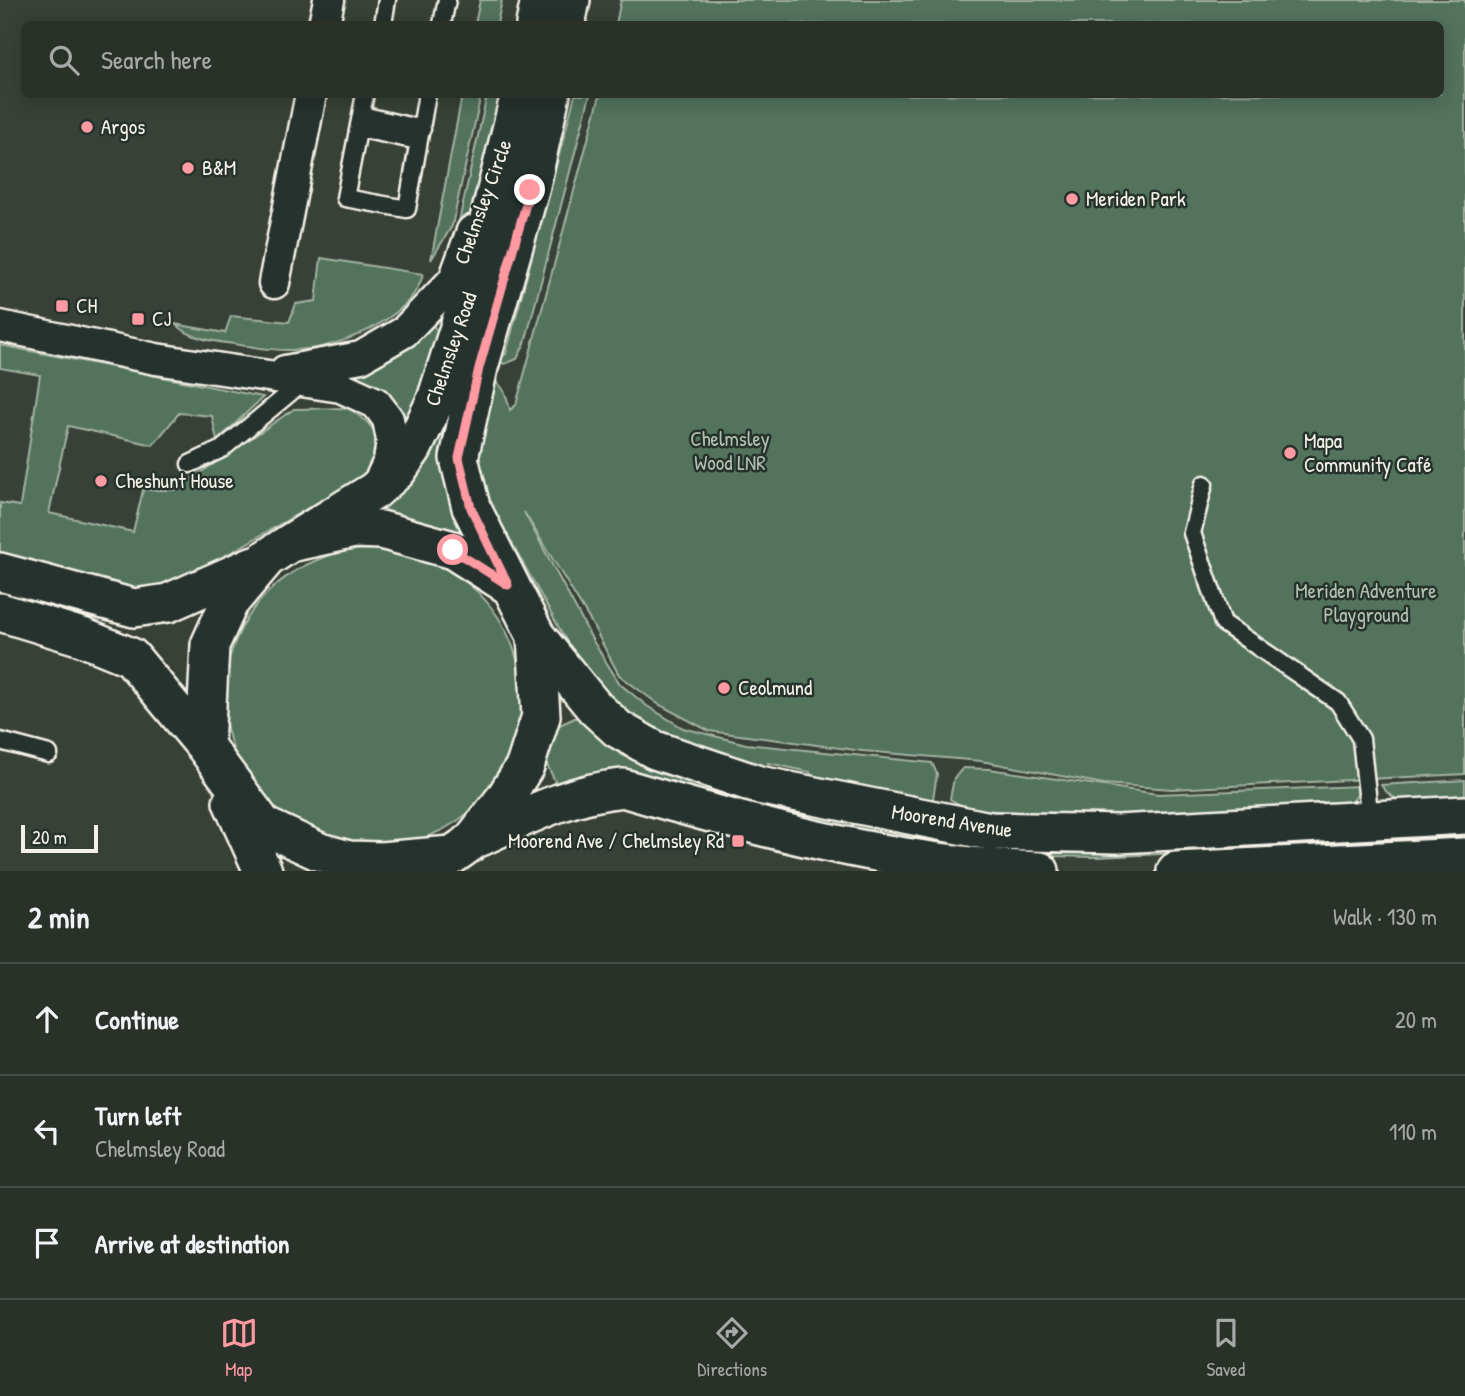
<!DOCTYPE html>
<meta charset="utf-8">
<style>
:root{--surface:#2a3129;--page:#323931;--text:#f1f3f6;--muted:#a5a9a8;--line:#464c46;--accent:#ff9aa2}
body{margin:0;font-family:"Patrick Hand",sans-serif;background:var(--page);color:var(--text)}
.scale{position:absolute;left:21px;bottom:18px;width:77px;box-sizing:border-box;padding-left:7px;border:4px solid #f4f1e8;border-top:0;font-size:19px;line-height:24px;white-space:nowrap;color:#f4f1e8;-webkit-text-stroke:5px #26332d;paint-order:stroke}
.stop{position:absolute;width:21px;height:21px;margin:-16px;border:5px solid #ff9aa2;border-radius:50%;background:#fff}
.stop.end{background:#ff9aa2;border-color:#fff;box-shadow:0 2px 7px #0008}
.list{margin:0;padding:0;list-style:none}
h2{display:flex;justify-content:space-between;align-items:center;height:91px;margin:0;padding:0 28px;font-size:30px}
h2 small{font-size:23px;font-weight:400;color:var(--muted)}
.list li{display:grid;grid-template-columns:46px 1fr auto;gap:21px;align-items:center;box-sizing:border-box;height:112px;padding:0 28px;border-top:2px solid var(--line)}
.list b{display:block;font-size:26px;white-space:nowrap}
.list p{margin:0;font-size:23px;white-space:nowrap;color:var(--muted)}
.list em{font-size:23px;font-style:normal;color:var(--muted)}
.icon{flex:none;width:38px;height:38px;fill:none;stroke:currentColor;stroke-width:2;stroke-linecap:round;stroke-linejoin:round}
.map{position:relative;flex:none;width:1465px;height:871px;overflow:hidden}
.search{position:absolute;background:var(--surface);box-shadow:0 4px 18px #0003;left:21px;right:21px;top:21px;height:77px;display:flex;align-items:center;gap:18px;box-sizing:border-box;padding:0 24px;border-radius:10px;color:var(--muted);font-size:26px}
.sheet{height:427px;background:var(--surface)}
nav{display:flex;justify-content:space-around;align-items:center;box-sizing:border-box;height:98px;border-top:2px solid var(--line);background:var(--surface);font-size:19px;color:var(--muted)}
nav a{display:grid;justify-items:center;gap:4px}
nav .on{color:var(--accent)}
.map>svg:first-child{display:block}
.green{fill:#52735d;stroke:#a3b2a2;stroke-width:2}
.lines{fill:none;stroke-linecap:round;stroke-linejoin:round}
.service-casing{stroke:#f4f1e8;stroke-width:21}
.minor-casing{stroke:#f4f1e8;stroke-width:35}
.tertiary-casing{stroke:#f4f1e8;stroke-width:42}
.service{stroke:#26332d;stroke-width:16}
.minor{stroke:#26332d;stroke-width:30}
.tertiary{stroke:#26332d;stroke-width:37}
.route{stroke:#ff9aa2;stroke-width:9}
.poi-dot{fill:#ff9aa2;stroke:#26332d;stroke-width:2.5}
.labels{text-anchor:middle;stroke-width:5;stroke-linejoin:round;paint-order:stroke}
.poi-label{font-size:21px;fill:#f4f1e8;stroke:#26332d;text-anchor:start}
.street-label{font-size:21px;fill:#f4f1e8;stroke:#26332d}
.park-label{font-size:21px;fill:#b3bfb0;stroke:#26332d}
</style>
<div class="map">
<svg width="1465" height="871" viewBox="0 0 1465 871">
<rect width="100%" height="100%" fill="#384137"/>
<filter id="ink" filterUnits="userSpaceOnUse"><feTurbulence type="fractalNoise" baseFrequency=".0143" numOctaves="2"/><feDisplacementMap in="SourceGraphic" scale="14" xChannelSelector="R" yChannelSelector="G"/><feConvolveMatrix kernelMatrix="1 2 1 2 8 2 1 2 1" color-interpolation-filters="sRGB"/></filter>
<g filter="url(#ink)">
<path class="green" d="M480,0H502L497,24H475Z
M621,0H1465V774L1172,789L1104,784L981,761L863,751L709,731L658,704L619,675L591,622L524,512L593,641L620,684L647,706L683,728L746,744L932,763L937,774L932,805L813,780L810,772L768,763L767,770L642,731L588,680L480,486L477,458L493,391L486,376C503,384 506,392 510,410L516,405L600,95L1440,94V24H616Z
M462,95H481L452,226L431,260Z
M487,95H501L469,220L440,280L458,226Z
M575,95H590L525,343L517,359L505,364L494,360L506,354Z
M321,258L423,274C413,316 348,344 308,349C284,352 258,348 234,344C212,341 191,339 175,324L225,333L231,316L289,322L296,304L316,301Z
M433,325L448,346L412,424L387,394L345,373Z
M0,345L263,397L217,441L212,416L179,413L153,445L68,426L49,513L133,532L143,490H175L294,409L349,408L367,422L382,439L377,459L367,474L178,583L137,594L0,558V503L20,506L40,375L0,368Z
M461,373L468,529L460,536L430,523L385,515L381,509C389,493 410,485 421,471C443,445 450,405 461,373Z
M224 698a149 149 0 1 1 298 0a149 149 0 1 1-298 0Z
M577,717L611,747L652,768L827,818L973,843L1465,833V840L1096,857L997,855L559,789L544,759L555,727Z
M963,768L989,769L1158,794L1360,786L1361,790L1347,808L1097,818L968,809L950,799L954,778Z
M1465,780V799C1436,801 1399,813 1381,785Z"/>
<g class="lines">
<g class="service-casing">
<path id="service" d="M383,24L387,0
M442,24L447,0
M365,94L345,198L407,209L427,94
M366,116L422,129
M361,129L418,141
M190,464L222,449L303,382
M1204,484L1192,533L1223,623L1338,702L1361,739L1370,821
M0,741L49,754"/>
</g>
<g class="minor-casing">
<path id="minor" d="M324,24L329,0
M274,283L311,94
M0,326L156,359L341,387L376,403L388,419L392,440L389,461L378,484
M285,371L361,357L404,332L454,280L472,231"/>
</g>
<g class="tertiary-casing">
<path id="tertiary" d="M535,24L540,0
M566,24L571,0
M290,543L374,491L397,471L413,448L436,400L474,280L520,94
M0,572L134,608L168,603L254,565
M0,612L82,637L131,657L205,746L264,826L320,852L349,860L381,861L452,855
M536,636L595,708L618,729L655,750L759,785L990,831L1118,834L1465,815
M205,746L210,645L229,603L267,558L290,543L355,529L381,530L453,550L508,585
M232,802L263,871
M478,838C526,816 570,793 623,788C759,828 898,866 1040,871
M430,871L471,842L505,798L525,766L541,716L536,636L471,507L459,458L479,367L530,190L551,94
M1176,871L1465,857"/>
</g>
<use href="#service" class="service"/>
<use href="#minor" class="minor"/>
<use href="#tertiary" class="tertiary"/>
</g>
</g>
<g class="lines" filter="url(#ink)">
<path class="route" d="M453,550L508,585L471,508L459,458L479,368L530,190"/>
</g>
<g class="poi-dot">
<circle cx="87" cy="127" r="7"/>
<circle cx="188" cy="168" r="7"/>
<circle cx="1072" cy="199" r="7"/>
<rect x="55" y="299" width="14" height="14" rx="3.5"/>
<rect x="131" y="312" width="14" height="14" rx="3.5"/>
<circle cx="1290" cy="453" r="7"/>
<circle cx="101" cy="481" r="7"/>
<circle cx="724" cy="688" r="7"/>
<rect x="731" y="834" width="14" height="14" rx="3.5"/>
</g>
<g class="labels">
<g class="poi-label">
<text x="101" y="134">Argos</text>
<text x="202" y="175">B&amp;M</text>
<text x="1086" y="206">Meriden Park</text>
<text x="76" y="313">CH</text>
<text x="152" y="326">CJ</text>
<text x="1304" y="448">Mapa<tspan x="1304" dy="24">Community Café</tspan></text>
<text x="115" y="488">Cheshunt House</text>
<text x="738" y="695">Ceolmund</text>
<text x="724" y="848" text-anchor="end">Moorend Ave / Chelmsley Rd</text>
</g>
<g class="street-label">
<text transform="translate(483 202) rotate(-70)" y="7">Chelmsley Circle</text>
<text transform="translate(451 349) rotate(-71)" y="7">Chelmsley Road</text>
<text transform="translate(952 821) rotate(9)" y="7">Moorend Avenue</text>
</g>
<g class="park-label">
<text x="730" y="446">Chelmsley<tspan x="730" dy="24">Wood LNR</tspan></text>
<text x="1366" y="598">Meriden Adventure<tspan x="1366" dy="24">Playground</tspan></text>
</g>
</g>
</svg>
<div class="scale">20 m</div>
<div class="stop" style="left:453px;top:550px"></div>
<div class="stop end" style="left:530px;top:190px"></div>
<div class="search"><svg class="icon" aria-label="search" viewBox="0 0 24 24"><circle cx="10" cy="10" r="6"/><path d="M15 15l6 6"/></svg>Search here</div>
</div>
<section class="sheet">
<h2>2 min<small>Walk · 130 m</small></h2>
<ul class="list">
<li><svg class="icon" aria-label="ahead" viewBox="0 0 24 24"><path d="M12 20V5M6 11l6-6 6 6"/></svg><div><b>Continue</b></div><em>20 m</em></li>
<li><svg class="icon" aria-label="left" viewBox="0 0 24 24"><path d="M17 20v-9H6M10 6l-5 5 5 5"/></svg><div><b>Turn left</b><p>Chelmsley Road</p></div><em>110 m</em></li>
<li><svg class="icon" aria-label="arrive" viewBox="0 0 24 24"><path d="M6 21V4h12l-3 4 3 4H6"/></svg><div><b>Arrive at destination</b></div></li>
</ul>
</section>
<nav>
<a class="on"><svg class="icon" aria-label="map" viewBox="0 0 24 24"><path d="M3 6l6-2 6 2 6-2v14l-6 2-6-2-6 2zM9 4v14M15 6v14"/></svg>Map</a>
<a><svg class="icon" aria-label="directions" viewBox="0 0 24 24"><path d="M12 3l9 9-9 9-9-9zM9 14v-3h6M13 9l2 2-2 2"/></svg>Directions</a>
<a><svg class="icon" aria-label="saved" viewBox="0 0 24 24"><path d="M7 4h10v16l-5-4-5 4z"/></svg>Saved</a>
</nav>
